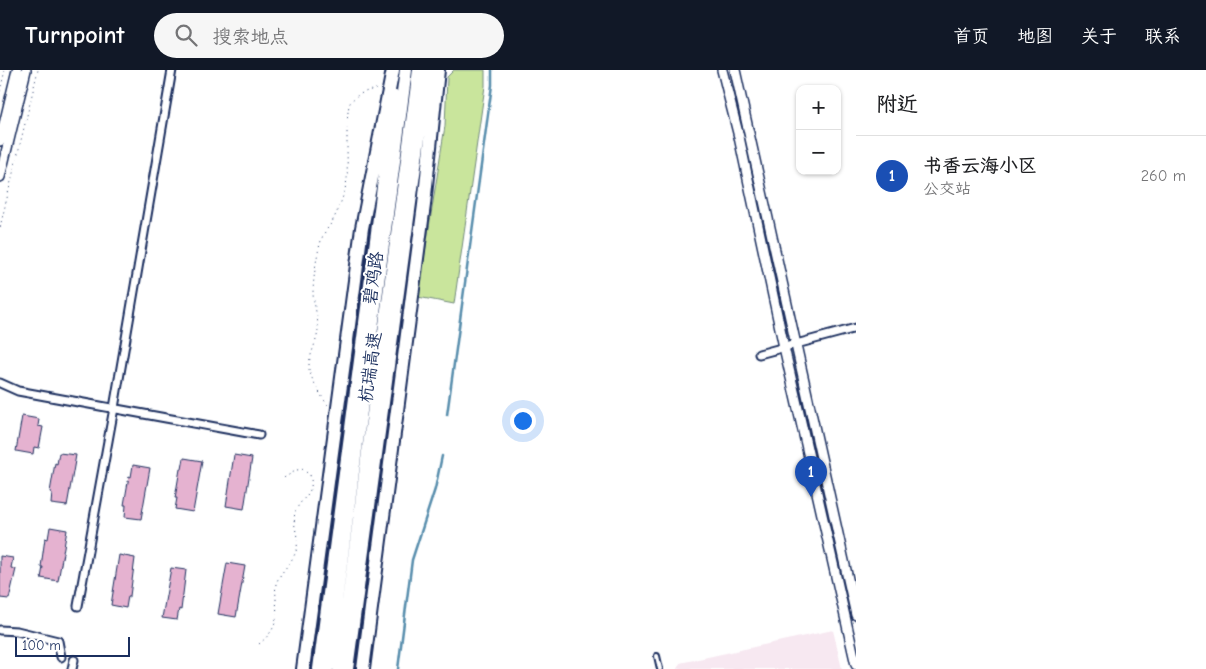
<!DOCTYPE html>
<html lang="zh">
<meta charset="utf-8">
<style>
:root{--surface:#fff;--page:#f6f6f6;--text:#202124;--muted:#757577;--line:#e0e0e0;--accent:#111827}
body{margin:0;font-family:"Comic Neue","LXGW WenKai TC",sans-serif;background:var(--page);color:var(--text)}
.controls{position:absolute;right:15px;top:15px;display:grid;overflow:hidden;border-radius:10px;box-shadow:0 1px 4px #0004}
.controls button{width:45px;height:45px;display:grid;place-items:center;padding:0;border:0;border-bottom:1px solid var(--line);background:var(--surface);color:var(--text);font:25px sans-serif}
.scale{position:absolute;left:15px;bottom:12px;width:115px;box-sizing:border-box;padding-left:5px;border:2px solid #1b2f5e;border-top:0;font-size:14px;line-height:18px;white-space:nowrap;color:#1b2f5e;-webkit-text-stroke:4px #fff;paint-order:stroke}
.you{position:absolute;left:522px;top:350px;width:18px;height:18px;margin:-12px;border:4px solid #fff;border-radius:50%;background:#1a73e8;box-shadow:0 0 0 8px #1a73e833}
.badge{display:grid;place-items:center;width:32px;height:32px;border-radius:50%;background:var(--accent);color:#fff;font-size:16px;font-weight:700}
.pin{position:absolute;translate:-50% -41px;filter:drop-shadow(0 1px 2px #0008)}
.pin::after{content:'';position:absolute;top:26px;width:18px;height:15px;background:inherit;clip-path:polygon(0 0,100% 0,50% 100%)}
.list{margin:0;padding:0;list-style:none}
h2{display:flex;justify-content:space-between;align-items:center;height:65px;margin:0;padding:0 20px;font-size:21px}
h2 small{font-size:16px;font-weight:400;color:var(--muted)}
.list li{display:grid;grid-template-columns:32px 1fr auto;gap:15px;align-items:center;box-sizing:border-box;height:80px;padding:0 20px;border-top:1px solid var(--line)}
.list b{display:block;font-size:19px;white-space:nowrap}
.list p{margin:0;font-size:16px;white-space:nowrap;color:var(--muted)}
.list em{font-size:16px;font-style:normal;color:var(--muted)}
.icon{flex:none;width:28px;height:28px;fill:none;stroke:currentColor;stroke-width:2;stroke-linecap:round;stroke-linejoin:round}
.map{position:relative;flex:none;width:856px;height:599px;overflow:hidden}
header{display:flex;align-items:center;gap:30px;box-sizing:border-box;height:70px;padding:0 25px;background:var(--accent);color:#fff}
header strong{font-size:24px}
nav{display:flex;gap:28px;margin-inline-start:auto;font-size:18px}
.search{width:350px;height:45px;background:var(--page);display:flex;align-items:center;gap:12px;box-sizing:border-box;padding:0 18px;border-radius:28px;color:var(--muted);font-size:19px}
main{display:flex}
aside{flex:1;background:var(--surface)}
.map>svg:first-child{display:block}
.built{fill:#f7e8f1}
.green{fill:#c9e59c;stroke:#728a7d}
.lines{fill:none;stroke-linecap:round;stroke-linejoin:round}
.stream{stroke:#598ead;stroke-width:2.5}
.building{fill:#e5b2d0;stroke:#1b2f5e}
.service-casing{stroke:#1b2f5e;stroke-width:8}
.minor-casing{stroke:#1b2f5e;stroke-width:11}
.tertiary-casing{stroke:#1b2f5e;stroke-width:12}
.trunk-casing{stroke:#1b2f5e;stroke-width:16}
.motorway-casing{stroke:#1b2f5e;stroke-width:16}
.path{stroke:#1b2f5e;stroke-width:1;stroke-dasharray:1 4;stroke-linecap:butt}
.service{stroke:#fff;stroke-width:4}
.minor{stroke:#fff;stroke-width:7}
.tertiary{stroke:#fff;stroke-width:9}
.trunk{stroke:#fff;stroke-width:12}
.motorway{stroke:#fff;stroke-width:12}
.labels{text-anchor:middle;stroke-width:4;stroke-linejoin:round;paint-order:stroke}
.street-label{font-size:18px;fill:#1b2f5e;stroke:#fff}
</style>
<header>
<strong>Turnpoint</strong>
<div class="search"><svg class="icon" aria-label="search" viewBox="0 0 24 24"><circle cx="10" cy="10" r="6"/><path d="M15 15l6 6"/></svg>搜索地点</div>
<nav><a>首页</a><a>地图</a><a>关于</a><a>联系</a></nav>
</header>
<main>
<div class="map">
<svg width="856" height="599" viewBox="0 0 856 599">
<rect width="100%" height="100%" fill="#fff"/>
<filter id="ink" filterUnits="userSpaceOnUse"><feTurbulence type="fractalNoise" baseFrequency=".02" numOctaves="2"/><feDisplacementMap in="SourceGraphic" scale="10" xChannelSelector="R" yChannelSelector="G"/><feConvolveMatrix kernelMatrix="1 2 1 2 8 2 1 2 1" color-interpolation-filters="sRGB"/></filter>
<g filter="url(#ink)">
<path class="built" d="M833,560L842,599H677L680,593Z"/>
<path class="green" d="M454,0H485V16L454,234L418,227L445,56L447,7Z"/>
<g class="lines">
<path class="stream" d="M447,345L492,15V0
M398,599L412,490L435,419L442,386"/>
</g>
<path class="building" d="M22,346L39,349L38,356L43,357L39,378L34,377L33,384L16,381Z
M59,383L76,385L67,436L51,434L52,423L50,422L55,393L57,394Z
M234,385L252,388L244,439L226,436Z
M184,388L202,391L193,442L175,439L177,428H175L180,399H182Z
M133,395L150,398L141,449L125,447L126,435H124L129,406L131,407Z
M50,457L67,460L58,511L41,508L43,497H41L45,468L48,469Z
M119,485L135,488L130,526H128L126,538L111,535Z
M0,486L13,488L11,498L16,499L9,529L0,528Z
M227,493L245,496L236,547L218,544Z
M171,498L186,500L181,540L179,539L177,550L162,548Z"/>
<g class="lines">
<g class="service-casing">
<path id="service" d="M657,586L660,599"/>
</g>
<g class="minor-casing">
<path id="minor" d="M759,284L856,258
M0,313L18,321L259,365
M78,536L114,338L172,0
M0,560L17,561L58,571L61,587
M72,599L74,590"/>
</g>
<g class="tertiary-casing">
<path id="tertiary" d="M722,0L739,67L784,277L856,595
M735,0L856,545
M0,71L17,0
M0,107L26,0"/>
</g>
<g class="trunk-casing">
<path id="trunk" d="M327,599L406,0
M339,599L419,0"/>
</g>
<g class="motorway-casing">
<path id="motorway" d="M303,599L362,158L393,0
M319,599L395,27
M347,599L428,0
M363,599L424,135L438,0"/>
</g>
<path class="path" d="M0,21L5,0
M0,157L38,0
M328,335C323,330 309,305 309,299C308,285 318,272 318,258C318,247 314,235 313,224C313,210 317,181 322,168C324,162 329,157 332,152C339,139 345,123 347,109C348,93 345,43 350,33C356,24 366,21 376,19
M259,574C276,560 278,550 276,530C276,524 275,519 276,514C280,501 295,491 297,477C299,466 292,454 295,443C300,427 316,425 310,405L302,399L297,400L282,409"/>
<use href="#service" class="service"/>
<use href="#minor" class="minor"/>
<use href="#tertiary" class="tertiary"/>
<use href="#trunk" class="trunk"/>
<use href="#motorway" class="motorway"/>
</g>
</g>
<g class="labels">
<g class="street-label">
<text transform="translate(373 208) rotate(-82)" y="6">碧鸡路</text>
<text transform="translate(370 297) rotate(-82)" y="6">杭瑞高速</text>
</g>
</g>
</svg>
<div class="controls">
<button>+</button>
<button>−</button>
</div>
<div class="scale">100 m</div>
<div class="you"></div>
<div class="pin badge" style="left:811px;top:427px;background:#1a4fb4">1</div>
</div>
<aside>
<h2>附近<small></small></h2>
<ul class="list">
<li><span class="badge" style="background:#1a4fb4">1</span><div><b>书香云海小区</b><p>公交站</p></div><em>260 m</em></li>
</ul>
</aside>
</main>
